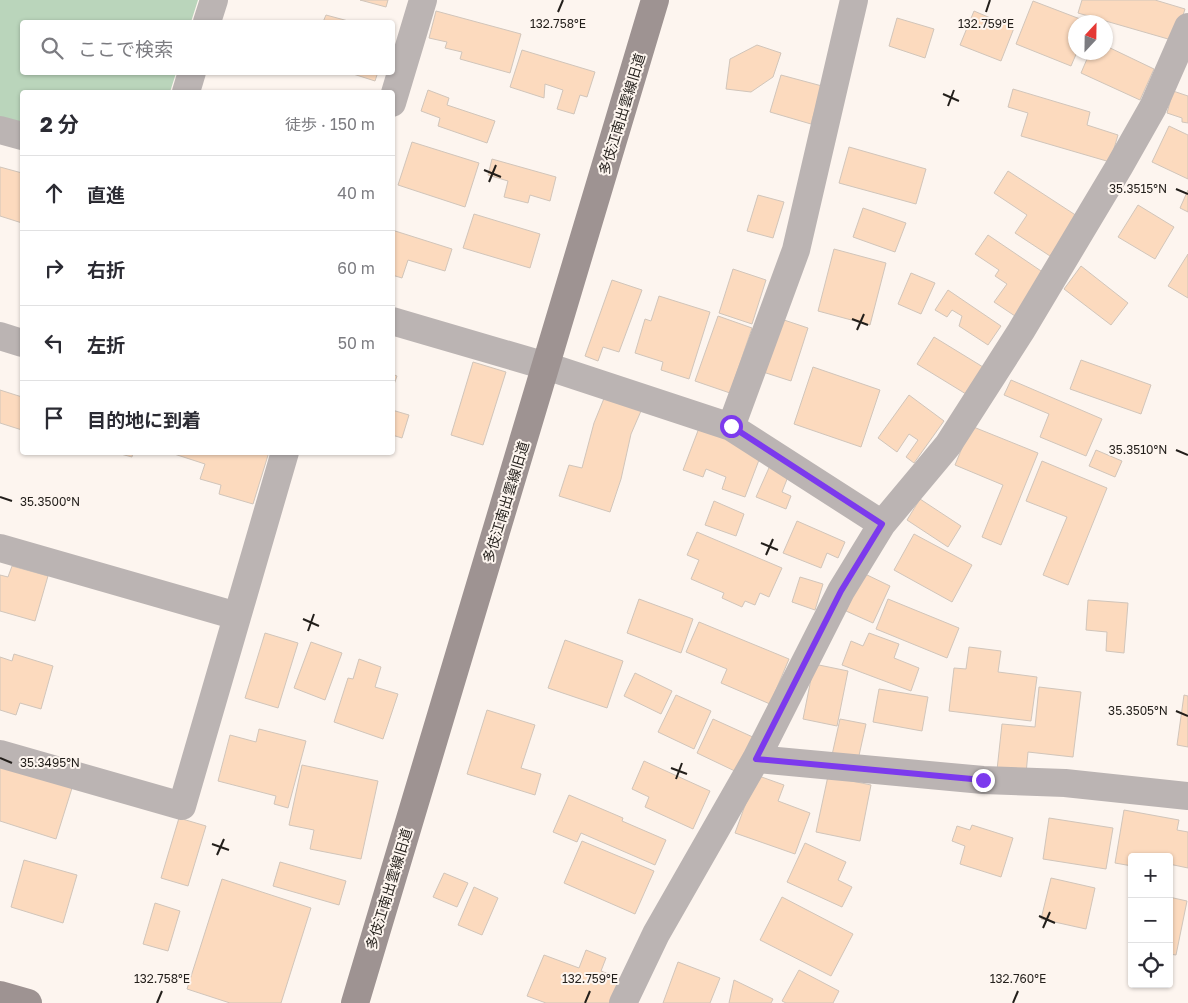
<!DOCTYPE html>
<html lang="ja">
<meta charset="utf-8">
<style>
:root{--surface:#fff;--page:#f7f7f7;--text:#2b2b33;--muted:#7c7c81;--line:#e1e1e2}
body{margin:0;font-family:"Golos Text","Noto Sans JP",sans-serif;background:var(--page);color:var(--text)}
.controls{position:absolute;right:15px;bottom:15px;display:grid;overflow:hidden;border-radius:5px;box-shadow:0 1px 4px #0004}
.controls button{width:45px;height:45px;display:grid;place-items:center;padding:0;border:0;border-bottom:1px solid var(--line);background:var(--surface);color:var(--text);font:25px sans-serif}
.compass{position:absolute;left:1068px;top:15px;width:45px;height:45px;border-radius:50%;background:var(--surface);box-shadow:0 1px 4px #0004;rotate:22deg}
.stop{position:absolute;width:15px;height:15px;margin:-11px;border:4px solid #7c3aed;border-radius:50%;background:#fff}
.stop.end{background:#7c3aed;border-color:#fff;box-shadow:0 1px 5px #0008}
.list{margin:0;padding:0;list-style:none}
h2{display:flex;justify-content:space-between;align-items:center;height:65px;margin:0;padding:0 20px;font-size:21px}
h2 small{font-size:16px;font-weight:400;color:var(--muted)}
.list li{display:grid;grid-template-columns:32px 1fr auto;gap:15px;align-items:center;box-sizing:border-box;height:75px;padding:0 20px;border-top:1px solid var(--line)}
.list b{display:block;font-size:19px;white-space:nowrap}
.list em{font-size:16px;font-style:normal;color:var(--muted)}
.icon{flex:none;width:28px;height:28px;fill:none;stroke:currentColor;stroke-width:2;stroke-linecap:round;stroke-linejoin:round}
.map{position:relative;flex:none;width:1188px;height:1003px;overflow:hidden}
.search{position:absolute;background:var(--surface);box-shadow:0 1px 4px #0004;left:20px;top:20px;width:375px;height:55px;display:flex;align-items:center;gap:12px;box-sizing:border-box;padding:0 18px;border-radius:5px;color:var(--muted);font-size:19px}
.panel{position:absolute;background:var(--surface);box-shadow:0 1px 4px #0004;left:20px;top:90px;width:375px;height:365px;border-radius:5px}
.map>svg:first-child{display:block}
.green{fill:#bad5bb}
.building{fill:#fcdabe;stroke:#d1c5ba}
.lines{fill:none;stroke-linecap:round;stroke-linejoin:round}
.street{stroke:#bbb4b3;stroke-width:28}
.secondary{stroke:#9e9392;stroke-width:28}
.route{stroke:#7c3aed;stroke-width:6}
.ticks{fill:none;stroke:#231f1b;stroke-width:2}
.labels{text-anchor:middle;stroke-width:4;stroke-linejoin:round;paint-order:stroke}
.street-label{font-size:14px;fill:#231f1b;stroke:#fdf5ef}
.ticks-label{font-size:12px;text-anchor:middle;fill:#231f1b;stroke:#fdf5ef;stroke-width:4;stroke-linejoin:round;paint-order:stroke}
</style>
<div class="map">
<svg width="1188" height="1003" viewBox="0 0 1188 1003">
<rect width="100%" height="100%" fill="#fdf5ef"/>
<path class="green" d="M0,0H198L191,22H22V72L176,73L170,92H22V123L0,117Z"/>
<path class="building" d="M360,0H388L386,7Z
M1082,0H1155L1185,9L1175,41L1078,13Z
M1033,1L1088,22H1076L1077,52L1071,66L1016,44Z
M436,11L521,34L510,73L460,59L462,52L445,48L447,42L429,38Z
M974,11L1014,28L1001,61L960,45Z
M326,15L352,22H323Z
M897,18L934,29L925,58L889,46Z
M757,45L781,53L773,77L751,92L726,89L730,59Z
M1106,46L1154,69L1140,100L1081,73L1090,52H1106Z
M522,50L595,72L587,97L580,95L574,114L557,109L563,90L545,84L544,98L510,87Z
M347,72H378L375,81Z
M781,75L822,86L811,124L770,112Z
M1013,89L1090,112L1087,125L1118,135L1110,162L1021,136L1028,113L1008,107Z
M428,90L449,98L447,105L495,121L487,143L438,126L440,118L421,111Z
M1173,91L1188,96V123L1182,122V118L1167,113Z
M1169,126L1188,135V179L1152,162Z
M412,142L479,163L465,207L398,185Z
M849,147L926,169L916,204L839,183Z
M492,159L556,177L550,201L530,195L528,203L504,197L508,181L488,175Z
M0,167L22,173V223L0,216Z
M1008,171L1077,216L1050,256L1015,233L1027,215L994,193Z
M1188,190V212L1180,208Z
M758,195L784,202L773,238L747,231Z
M1138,205L1174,227L1155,259L1118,237Z
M863,208L906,223L895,252L853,237Z
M474,214L540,234L530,268L463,248Z
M392,230L452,249L445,271L408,260L402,278L392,275Z
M988,235L1047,275L1018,318L994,302L1007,284L995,276L999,270L975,254Z
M834,249L886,263L870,325L818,311Z
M1188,254V298L1168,286Z
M1081,266L1128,303L1111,325L1064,289Z
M733,269L766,280L752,324L719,313Z
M911,273L935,283L921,314L898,304Z
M612,280L642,290L619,352L603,347L598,361L585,356Z
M948,290L1001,326L988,345L959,326L962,316L952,310L947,317L935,310Z
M659,296L710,312L689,379L661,370L663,362L635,353L645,319L651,321Z
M718,316L752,328L730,393L695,381Z
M781,319L808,328L791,381L763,372Z
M934,337L983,367L966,394L917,364Z
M1081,360L1151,385L1141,414L1070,389Z
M473,362L506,372L483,445L451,435Z
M813,367L880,390L861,447L794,424Z
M392,374L397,376L392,390Z
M1011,380L1102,419L1086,456L1040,437L1049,414L1004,395Z
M0,390L22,397V430L0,423Z
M607,391L644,404L631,434L621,479L610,512L559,496L569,465L582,468L594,423Z
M909,395L944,421L914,463L906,457L918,440L909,434L897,452L878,438Z
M392,410L409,415L402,438L392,435Z
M971,426L1038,453L1001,545L982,537L1003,485L955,465Z
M699,428L762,452L745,497L722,489L726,477L706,469L703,477L683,470Z
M1096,450L1122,461L1115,477L1089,466Z
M113,452H133L132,457Z
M168,452H269L253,504L219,494L221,485L200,479L205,464Z
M772,461L791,469L782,492L791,496L786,509L756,497Z
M1042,461L1107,488L1068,585L1043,575L1067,517L1026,501Z
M920,499L961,526L948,547L907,520Z
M714,501L744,514L736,536L705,525Z
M797,521L845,542L838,558L827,553L821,568L783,553Z
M697,532L782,568L769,597L760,593L755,605L745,601L742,607L722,598L724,593L691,579L699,560L687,555Z
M914,534L972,565L952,602L894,570Z
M12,566L48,576L35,621L0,611V575L8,577Z
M863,573L890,586L873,623L846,611Z
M800,577L823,584L815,610L792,602Z
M639,599L693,619L681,653L627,633Z
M888,599L959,628L947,658L876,629Z
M1088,600L1128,603L1124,653L1106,651L1107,632L1086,630Z
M699,622L789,659L770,704L721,683L727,669L686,652Z
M265,633L298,643L278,708L245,698Z
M869,633L899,644L894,658L919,668L911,691L842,665L851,641L863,646Z
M565,640L623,661L607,708L548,688Z
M311,642L342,653L325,700L294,688Z
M969,647L1001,651L998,672L1037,677L1031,721L949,711L954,668L966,669Z
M14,654L53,666L41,709L20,703L16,715L0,710V657L12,661Z
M359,659L381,667L375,687L398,694L383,739L334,722L348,678L353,679Z
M814,664L848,671L837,726L803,719Z
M635,673L672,691L661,714L624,696Z
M1039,687L1081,692L1073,757L1028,752L1026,774L997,770L1002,724L1035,727Z
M879,689L928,697L922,731L873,722Z
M676,695L711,711L694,749L658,732Z
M1184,695L1188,696V747L1177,745Z
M487,710L535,725L521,768L541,774L535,795L467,774Z
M713,719L755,738L739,773L697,753Z
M840,719L866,724L858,760L832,755Z
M259,729L306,741L288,808L274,804L276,796L218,781L230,735L256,742Z
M644,761L710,791L693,829L645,807L649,797L632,789Z
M0,765L72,788L56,839L0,821Z
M302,765L378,781L361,859L310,849L314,830L289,825Z
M756,775L784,785L778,801L810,813L795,854L735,833Z
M828,776L871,785L860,841L816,832Z
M569,795L623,818L622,821L666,840L655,865L581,833L577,842L553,832Z
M1124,810L1179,820L1177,830L1188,832V868L1169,864V857H1132V866L1115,863Z
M179,818L206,826L188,886L161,878Z
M1049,818L1113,828L1106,869L1043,859Z
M972,825L1013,838L1001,877L960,864L965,846L952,841L957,826L970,830Z
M582,841L654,871L635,914L564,883Z
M805,843L846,862L838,880L852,887L842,907L787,882Z
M24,860L77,875L63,923L11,907Z
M280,862L346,881L339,905L273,886Z
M444,873L468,883L457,907L433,897Z
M1051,878L1095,888L1086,929L1041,919Z
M222,879L311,908L281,1003H230L187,989Z
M474,887L498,898L482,935L458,925Z
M782,897L853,934L831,976L760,940Z
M1169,897L1187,901L1176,955L1169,954Z
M155,903L180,911L168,951L143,944Z
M586,950L606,958L601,971L626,981L617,1003H546L527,996L544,955L579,968Z
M678,962L720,978L710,1003H663Z
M799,970L839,991L833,1003H786L782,1001Z
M734,980L773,999L771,1003H729Z"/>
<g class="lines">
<path class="street" d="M207,22L214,0
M186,92L192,72
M392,103L423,0
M0,130L22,136
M392,321L546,366L731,427L882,524
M0,336L22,343
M731,427L796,250L854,0
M0,548L237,616
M0,754L182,806L285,452
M756,759L983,780L1065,783L1188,796
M623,1003L656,934L756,759L841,591L882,524L948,445L1021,331L1119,167L1153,107L1188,27"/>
<path class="secondary" d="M0,995L28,1003
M355,1003L655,0"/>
</g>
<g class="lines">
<path class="route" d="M731,426L882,524L841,591L756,759L983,780"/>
</g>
<path class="ticks" d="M558,12L563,0M986,12L990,0M943,94L959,101M948,106L954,90M484,170L501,177M489,182L496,165M1176,189L1188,194M852,319L868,325M857,330L864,314M1176,450L1188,455M0,497L12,501M761,543L778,550M766,555L773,539M303,619L319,626M308,631L314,614M1176,711L1188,716M0,758L12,763M671,768L687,774M676,779L682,763M212,844L229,850M217,855L224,839M1039,916L1055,923M1043,928L1050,912M157,1003L162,991M585,1003L590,991M1013,1003L1018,991"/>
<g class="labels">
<g class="street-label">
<text transform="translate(622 114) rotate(-73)" y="5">多伎江南出雲線旧道</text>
<text transform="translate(506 502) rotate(-73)" y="5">多伎江南出雲線旧道</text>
<text transform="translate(389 889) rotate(-73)" y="5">多伎江南出雲線旧道</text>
</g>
</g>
<g class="ticks-label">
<text x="558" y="28">132.758°E</text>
<text x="986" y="28">132.759°E</text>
<text x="1138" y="193">35.3515°N</text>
<text x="1138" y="454">35.3510°N</text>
<text x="50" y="506">35.3500°N</text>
<text x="1138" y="715">35.3505°N</text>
<text x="50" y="767">35.3495°N</text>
<text x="162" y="983">132.758°E</text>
<text x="590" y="983">132.759°E</text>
<text x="1018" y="983">132.760°E</text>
</g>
</svg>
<div class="controls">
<button>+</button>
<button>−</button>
<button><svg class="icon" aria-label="locate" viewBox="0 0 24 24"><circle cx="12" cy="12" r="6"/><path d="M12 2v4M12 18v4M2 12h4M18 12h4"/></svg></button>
</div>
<svg class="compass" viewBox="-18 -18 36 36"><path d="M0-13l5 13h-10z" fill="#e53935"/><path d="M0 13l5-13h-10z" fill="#7c7c81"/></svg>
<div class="stop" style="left:731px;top:426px"></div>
<div class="stop end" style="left:983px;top:780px"></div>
<div class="search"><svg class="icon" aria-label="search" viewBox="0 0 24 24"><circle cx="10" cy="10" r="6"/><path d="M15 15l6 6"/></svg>ここで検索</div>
<section class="panel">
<h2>2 分<small>徒歩 · 150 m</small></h2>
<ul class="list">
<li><svg class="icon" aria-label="ahead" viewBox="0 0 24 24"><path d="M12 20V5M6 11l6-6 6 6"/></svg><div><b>直進</b></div><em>40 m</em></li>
<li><svg class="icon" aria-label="right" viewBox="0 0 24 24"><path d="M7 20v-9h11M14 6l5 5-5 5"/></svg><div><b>右折</b></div><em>60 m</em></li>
<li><svg class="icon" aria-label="left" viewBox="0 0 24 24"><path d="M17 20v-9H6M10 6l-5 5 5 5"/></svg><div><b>左折</b></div><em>50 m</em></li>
<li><svg class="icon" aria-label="arrive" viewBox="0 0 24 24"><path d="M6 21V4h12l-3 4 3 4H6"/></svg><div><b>目的地に到着</b></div></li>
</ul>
</section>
</div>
